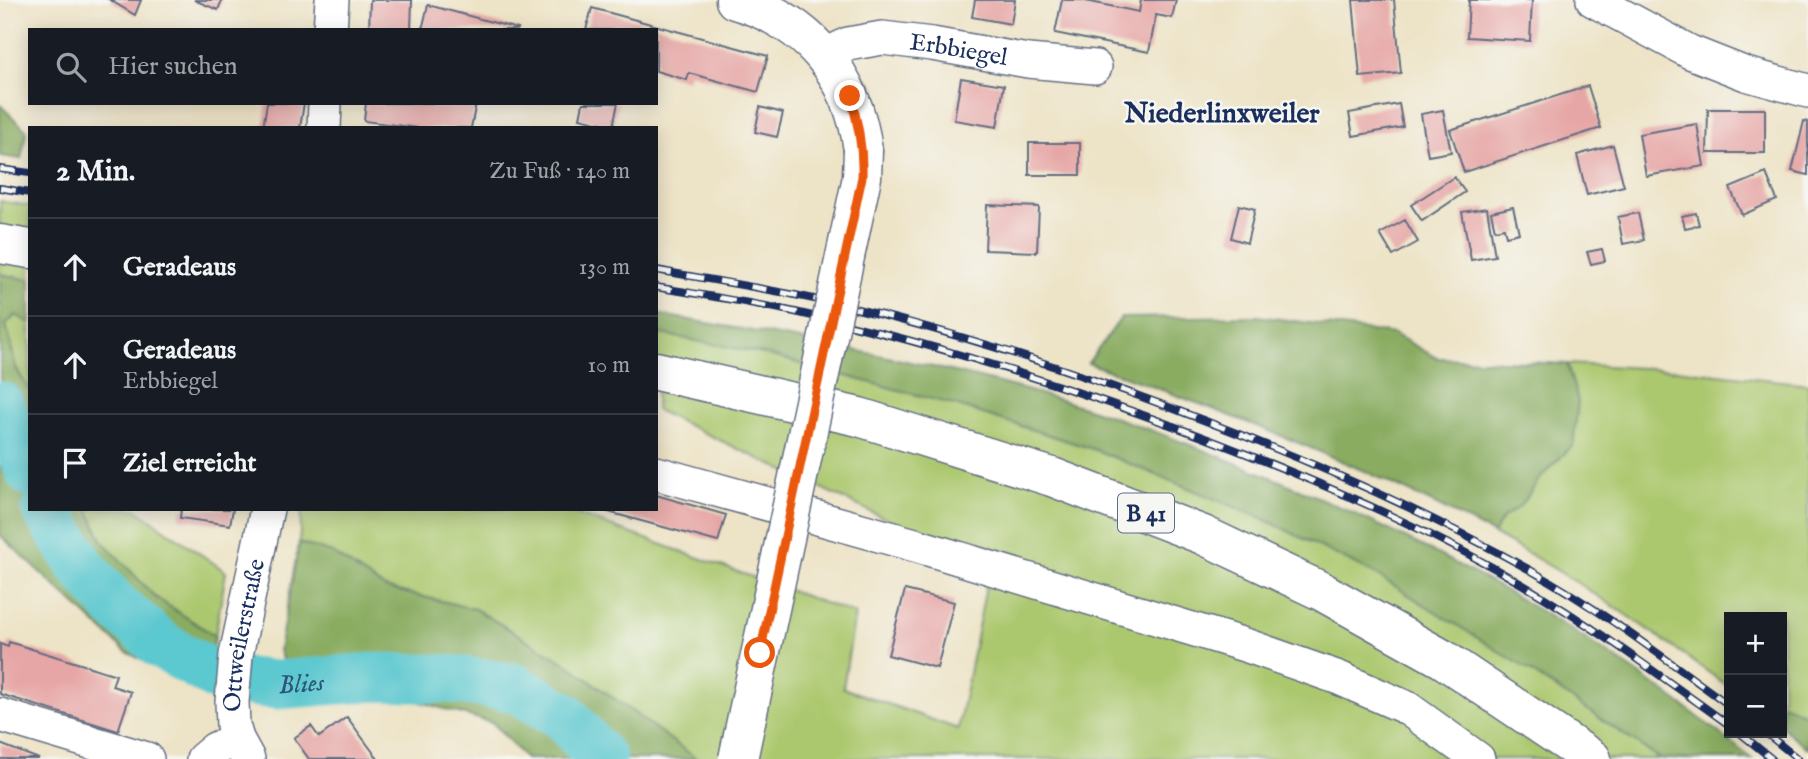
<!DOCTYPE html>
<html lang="de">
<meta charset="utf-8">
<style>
:root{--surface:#171b24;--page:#20242c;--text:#f1f3f6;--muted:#9ea1a6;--line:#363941}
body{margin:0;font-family:"IM FELL English",serif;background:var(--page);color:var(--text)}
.controls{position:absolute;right:21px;bottom:21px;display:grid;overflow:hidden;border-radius:0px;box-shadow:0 4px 18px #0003}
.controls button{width:63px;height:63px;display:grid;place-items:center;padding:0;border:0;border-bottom:2px solid var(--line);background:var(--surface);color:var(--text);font:35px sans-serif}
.stop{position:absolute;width:21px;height:21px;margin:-16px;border:5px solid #ea580c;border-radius:50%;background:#fff}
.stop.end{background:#ea580c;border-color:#fff;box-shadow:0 2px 7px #0008}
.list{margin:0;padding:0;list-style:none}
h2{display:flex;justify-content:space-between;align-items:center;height:91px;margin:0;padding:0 28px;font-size:30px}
h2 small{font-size:23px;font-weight:400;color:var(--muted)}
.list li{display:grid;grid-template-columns:46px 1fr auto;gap:21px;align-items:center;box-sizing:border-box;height:98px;padding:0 28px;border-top:2px solid var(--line)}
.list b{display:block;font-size:26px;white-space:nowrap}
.list p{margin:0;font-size:23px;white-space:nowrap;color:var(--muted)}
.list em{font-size:23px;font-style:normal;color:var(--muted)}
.icon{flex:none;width:38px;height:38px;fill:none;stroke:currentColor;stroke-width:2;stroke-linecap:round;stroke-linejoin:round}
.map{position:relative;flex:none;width:1808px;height:759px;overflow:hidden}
.search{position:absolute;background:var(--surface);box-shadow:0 4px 18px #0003;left:28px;top:28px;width:630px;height:77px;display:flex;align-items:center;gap:18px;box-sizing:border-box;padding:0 24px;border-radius:0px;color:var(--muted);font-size:26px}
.panel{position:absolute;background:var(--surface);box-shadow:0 4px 18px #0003;left:28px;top:126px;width:630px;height:385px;border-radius:0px}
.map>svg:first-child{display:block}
.green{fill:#acc86e;stroke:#647c66;stroke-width:2}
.forest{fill:#89ac61;stroke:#526e60;stroke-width:2}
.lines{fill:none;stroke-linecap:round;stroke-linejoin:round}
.river{stroke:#5bc8cf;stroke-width:49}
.building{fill:#e6a6a5}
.minor-casing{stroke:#646e82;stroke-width:36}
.major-casing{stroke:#646e82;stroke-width:41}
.highway-casing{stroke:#646e82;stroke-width:41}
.minor{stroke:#fff;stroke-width:33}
.major{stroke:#fff;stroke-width:38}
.highway{stroke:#fff;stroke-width:38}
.rail-casing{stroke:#1b2f5e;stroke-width:8}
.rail{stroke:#f6f6f2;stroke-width:5;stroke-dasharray:16;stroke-linecap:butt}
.major-bridge-casing{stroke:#646e82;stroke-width:41;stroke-linecap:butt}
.major-bridge{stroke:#fff;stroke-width:38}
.route{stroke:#ea580c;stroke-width:9}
.labels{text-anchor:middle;stroke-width:5;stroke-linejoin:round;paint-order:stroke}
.shield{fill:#f6f6f2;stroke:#5d6b8a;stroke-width:2}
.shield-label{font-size:23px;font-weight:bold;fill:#1b2f5e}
.street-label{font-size:24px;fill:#1b2f5e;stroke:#f6f6f2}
.water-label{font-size:26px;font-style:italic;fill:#2b557a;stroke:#f6f6f2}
.quarter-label{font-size:28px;font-weight:bold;fill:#1b2f5e;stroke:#f6f6f2}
</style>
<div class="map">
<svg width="1808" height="759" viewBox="0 0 1808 759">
<rect width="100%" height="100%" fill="#f6f6f2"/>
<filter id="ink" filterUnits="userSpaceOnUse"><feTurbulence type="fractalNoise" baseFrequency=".0143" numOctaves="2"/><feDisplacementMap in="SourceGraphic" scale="14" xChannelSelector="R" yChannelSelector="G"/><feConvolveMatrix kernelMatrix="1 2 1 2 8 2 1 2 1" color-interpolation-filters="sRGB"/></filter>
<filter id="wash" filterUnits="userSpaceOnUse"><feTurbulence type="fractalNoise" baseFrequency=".00686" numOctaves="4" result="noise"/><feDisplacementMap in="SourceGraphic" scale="28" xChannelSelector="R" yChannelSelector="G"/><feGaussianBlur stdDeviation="1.57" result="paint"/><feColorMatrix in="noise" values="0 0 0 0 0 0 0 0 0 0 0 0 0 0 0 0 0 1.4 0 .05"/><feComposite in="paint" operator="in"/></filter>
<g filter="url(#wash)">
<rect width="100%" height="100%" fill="#ede3c6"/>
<path class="green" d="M0,201L30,206V280L0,274Z
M16,315L30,323V392L16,368L6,324Z
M656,333L764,354L955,405L1096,450L1264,519L1377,575L1524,667L1660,759H697L567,664L475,609L384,588L332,553L299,543L302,509H563L855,614L843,688L958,729L992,556L884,518L656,410Z
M1567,364L1681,370L1808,384V715L1782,704V617H1729V687C1653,632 1576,578 1493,534L1504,517L1519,507L1542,476L1573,445L1578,401Z
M88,509H136L226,572L215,636L155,597L103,542Z"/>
<path class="forest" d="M0,105L27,131L21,159L0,156Z
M0,274L30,280V323L16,315L6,324L16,368L30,392V509H88L103,542L155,597L215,636L206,690L126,652L0,535Z
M656,314C796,339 938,362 1074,404C1129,421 1184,442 1238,464C1425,538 1595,631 1752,759H1660L1524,667L1377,575L1264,519L1096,450L955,405L764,354L656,333Z
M1257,316L1394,334L1437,358L1567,364L1578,401L1573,445L1542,476L1519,507L1504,517L1493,534C1363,464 1227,413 1088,363L1121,318Z
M299,543L332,553L385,588L475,609L567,664L697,759H526L493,723L386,692L312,701L288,677L279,650Z
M1782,704L1808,715V749L1782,727Z"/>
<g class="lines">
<g class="river">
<path d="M0,406L30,472"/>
<path id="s1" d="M46,509L82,567L115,605L161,645L221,679L277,685L375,677L450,679L513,687L564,716L602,759"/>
</g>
</g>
<g id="blocks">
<path class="building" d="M110,0H141L135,15Z
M194,0H222L218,10Z
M370,0H412L411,30H369Z
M975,0H1015L1011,24L972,17Z
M1062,0H1081L1139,12L1141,0H1176L1172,18L1156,15L1149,52L1055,33Z
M1353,0H1394L1401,73L1360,77Z
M1469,0H1532L1530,41L1467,37Z
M428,5L518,29L517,30H422Z
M592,8L768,56L758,92L689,73L687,80L656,71V30H586Z
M961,78L1004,85L997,127L954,120Z
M1588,86L1601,128L1464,172L1450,130Z
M267,103H304L300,128H263Z
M366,103H476L471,128H418L364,121Z
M583,103H618L613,126L580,118Z
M1399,104L1403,127L1353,136L1349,113Z
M760,107L783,113L777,137L755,132Z
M1708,109H1765V153H1707Z
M1443,110L1451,152L1428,156L1421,114Z
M1804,121L1808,122V175L1792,171Z
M1697,124L1704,166L1646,176L1639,134Z
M1029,143H1080V175H1029Z
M1613,145L1624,186L1587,195L1577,155Z
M1766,173L1777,200L1742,215L1730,188Z
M1454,177L1465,192L1422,221L1411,205Z
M987,205L1039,207L1037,252L985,250Z
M1239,205L1255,209L1247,243L1231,238Z
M1513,207L1519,233L1506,236L1504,228L1495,230L1491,212Z
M1487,208L1495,256L1471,260L1462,212Z
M1638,213L1644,240L1623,244L1618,217Z
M1696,213L1699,225L1685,228L1682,216Z
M1405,220L1418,242L1393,256L1380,234Z
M1602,249L1605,261L1591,264L1587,252Z
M656,495L726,515L718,542L601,510L656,509Z
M181,509H233L230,525L180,518Z
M905,590L954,602L937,668L888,655Z
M9,642L116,675L112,686L131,692L118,731L0,694V644L8,647Z
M347,717L378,759H309L294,738L311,726L319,737Z
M0,744L39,759H0Z"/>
</g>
</g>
<g filter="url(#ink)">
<use href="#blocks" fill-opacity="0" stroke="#646e82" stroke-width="2"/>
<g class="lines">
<g class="minor-casing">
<g id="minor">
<path d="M1593,0L1690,52L1746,74L1808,91"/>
<path d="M330,30L332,0"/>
<path id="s2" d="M825,56L848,44L882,38L932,44L1028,61L1095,67"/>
<path d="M324,128L325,103"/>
<path d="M656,473L915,545L1248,646L1339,678L1407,708L1478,759"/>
<path d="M0,715L147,759"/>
<path d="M203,759L215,749L237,739"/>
<path id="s3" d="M248,759L237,739L233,725L232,702L236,655L267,509"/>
</g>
</g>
<g class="major-casing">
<path id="major" d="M735,0C809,21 853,75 863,150"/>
</g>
<g class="highway-casing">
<path id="highway" d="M0,244L30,249
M656,371L859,417L1052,477L1203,535L1321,591L1443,659L1592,759"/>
</g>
<use href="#minor" class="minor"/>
<use href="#major" class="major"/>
<use href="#highway" class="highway"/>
<g class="rail-casing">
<path id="rail" d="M0,169L30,173
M0,188L30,193
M656,270C702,278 749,286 795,295C908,318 1019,353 1128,392C1266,442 1401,498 1530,570C1600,609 1664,658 1729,705
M656,287C702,295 749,302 795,312C948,346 1098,396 1244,453C1340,491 1436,533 1525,586C1596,628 1662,677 1729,725
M1740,733L1772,759
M1766,733L1798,759"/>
</g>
<use href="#rail" class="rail"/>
<g class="major-bridge-casing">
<path id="major-bridge" d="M738,759L862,177L863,150"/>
</g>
<use href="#major-bridge" class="major-bridge"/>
</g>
</g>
<g class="lines" filter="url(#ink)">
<path class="route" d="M760,653L862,177C863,148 859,124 850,96"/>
</g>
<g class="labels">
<rect class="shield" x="1118" y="493.5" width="56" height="39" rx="5"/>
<g class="shield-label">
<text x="1146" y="521">B 41</text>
</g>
<g class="street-label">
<text dy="8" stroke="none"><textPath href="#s2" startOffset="138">Erbbiegel</textPath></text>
<text dy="8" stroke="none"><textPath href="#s3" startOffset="128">Ottweilerstraße</textPath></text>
</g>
<g class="water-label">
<text dy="9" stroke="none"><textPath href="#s1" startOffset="329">Blies</textPath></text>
</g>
<g class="quarter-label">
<text x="1222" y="122">Niederlinxweiler</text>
</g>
</g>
</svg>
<div class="controls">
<button>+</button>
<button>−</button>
</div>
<div class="stop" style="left:760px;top:653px"></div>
<div class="stop end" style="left:850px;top:96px"></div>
<div class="search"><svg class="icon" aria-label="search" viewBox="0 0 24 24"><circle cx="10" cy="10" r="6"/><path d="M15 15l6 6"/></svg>Hier suchen</div>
<section class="panel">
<h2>2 Min.<small>Zu Fuß · 140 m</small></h2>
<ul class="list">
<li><svg class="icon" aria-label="ahead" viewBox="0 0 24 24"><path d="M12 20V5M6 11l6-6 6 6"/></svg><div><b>Geradeaus</b></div><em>130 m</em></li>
<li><svg class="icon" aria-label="ahead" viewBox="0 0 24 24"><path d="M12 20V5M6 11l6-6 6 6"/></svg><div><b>Geradeaus</b><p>Erbbiegel</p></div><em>10 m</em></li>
<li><svg class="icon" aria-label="arrive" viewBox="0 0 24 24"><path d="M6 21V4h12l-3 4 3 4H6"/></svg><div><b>Ziel erreicht</b></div></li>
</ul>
</section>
</div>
